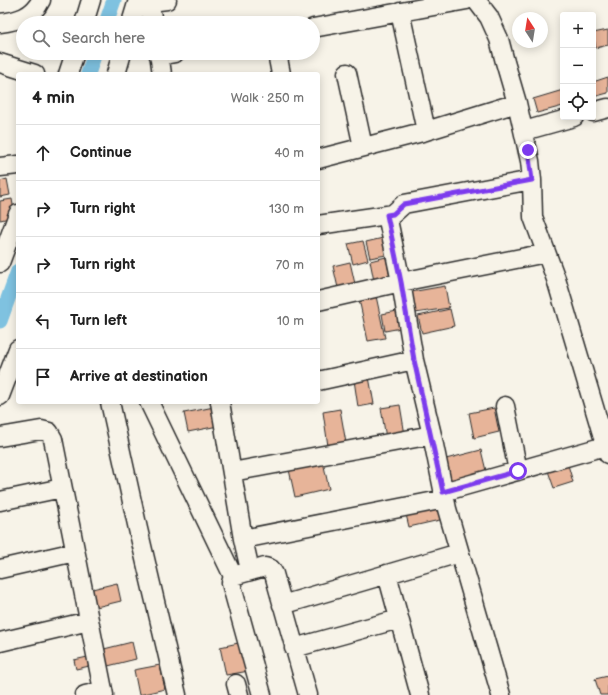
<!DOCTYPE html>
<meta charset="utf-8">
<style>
:root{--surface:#fff;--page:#f2f2f2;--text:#222;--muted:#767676;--line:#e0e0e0}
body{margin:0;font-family:"Balsamiq Sans",sans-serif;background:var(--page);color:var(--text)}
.controls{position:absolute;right:12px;top:12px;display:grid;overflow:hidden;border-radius:4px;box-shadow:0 2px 10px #0003}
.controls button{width:36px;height:36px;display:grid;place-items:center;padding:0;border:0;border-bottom:1px solid var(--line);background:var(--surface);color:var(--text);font:20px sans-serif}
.compass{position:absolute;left:512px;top:12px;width:36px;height:36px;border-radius:50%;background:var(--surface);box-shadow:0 2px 10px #0003;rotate:348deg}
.stop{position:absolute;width:12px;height:12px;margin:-9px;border:3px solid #7c3aed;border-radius:50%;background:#fff}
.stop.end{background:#7c3aed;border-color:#fff;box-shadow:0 1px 4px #0008}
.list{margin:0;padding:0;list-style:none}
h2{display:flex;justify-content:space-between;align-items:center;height:52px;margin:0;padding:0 16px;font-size:17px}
h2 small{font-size:13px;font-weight:400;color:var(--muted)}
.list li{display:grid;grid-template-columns:26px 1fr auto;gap:12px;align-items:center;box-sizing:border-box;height:56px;padding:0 16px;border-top:1px solid var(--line)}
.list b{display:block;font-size:15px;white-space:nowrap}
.list em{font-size:13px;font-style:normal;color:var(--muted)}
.icon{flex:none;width:22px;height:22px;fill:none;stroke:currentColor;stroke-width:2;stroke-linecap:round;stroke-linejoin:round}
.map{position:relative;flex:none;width:608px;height:695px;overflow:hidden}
.search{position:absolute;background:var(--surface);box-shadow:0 2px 10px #0003;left:16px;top:16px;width:304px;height:44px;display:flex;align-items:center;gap:10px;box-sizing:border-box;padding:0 14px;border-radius:22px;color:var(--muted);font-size:15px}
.panel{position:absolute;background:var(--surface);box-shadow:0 2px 10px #0003;left:16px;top:72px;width:304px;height:332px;border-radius:4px}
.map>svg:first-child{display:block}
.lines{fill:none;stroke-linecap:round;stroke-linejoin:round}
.canal{stroke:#7fc2e0;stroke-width:15}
.building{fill:#e7b499;stroke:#2b2b2b}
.minor-casing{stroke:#2b2b2b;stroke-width:21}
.minor{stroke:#f7f3e8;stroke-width:18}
.route{stroke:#7c3aed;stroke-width:5}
</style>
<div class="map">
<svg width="608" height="695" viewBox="0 0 608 695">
<rect width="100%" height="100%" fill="#f7f3e8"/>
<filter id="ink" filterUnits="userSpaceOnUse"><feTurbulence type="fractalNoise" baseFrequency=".025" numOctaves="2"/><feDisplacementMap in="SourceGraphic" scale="8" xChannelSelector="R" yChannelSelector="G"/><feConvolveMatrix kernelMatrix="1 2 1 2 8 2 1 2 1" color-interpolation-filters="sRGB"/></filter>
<g filter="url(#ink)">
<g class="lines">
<path class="canal" d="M106,23L114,0
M88,74L95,53
M0,321L18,271"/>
</g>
<path class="building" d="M608,30V45L596,48L593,33Z
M608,77V93L593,97V82Z
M563,90V106L537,113L533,99Z
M7,179L10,195L0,197V181Z
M12,199L15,217L0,220V201Z
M383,238L386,255L370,258L366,242Z
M363,241L368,260L353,264L348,244Z
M386,257L390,277L374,281L370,261Z
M350,262L355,284L338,288L333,266Z
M445,286L449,308L415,313L411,292Z
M376,296L385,338L368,341L359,299Z
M450,309L454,326L422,333L418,316Z
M397,311L401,328L385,331L382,314Z
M369,377L374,404L358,407L354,380Z
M400,405L405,435L386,438L381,408Z
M214,407L218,426L188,432L184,413Z
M494,408L499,432L474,438L469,413Z
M340,409L346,443L328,446L323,412Z
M481,450L487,475L445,487L438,461Z
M322,457L329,489L295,497L288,465Z
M568,465L573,482L554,488L548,471Z
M440,502L444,519L409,527L405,510Z
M117,583L121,601L88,609L84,591Z
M132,642L136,659L104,667L100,650Z
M243,642L249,671L226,675L220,647Z
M92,656L94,665L76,669L74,660Z
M160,665L165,689L139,695L134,670Z
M608,676V695H600L595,679Z"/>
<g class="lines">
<g class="minor-casing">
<path id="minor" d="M149,0L153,23
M476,0L489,17L499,39L505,62L517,103L530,161L532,180L533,217L556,279L608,454
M150,2L167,0
M400,12L426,131
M0,23C17,21 33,17 41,0
M84,23L91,0
M131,23L138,0
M313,28L467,0
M159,53L162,74
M277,53L281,74
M159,56L175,53
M0,63L35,74
M347,73L363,147
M68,74L75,53
M116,74L122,53
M593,112L608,108
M524,131L574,117
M318,159L426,131L517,103
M0,167L18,165
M387,215L401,282L414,360L432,435L447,509L501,695
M318,225L387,215L393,214L404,204L532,180
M0,263L18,214
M318,301L401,282L546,253
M318,381L414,360
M0,396L18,349
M110,402L138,529L177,695
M149,402L233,576
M220,402L243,539L250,570
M505,406L518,471
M0,437L41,430L49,432L53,439L104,695
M232,472L432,435
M443,492L605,446
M0,501L62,488
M243,539L445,499
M0,569L75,552
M387,574L420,695
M282,605L459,553
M0,642L89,621
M294,648L399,619
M236,684L239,695
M85,695L103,691
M262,695L231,583L233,576L265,567L271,569L274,574L308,695"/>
</g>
<use href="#minor" class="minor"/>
</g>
</g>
<g class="lines" filter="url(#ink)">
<path class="route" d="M518,471L443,492L414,360L401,282L387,215L393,214L404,204L532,180L528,150"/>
</g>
</svg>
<div class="controls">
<button>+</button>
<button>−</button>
<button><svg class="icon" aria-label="locate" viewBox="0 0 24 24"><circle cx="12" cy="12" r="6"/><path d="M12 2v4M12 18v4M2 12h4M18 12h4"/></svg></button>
</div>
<svg class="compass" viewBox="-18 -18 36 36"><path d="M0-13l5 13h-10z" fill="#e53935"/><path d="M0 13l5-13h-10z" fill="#767676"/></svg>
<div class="stop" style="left:518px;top:471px"></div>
<div class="stop end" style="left:528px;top:150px"></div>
<div class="search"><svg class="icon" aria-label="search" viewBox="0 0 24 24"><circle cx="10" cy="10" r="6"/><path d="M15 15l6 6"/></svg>Search here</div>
<section class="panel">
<h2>4 min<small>Walk · 250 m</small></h2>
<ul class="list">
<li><svg class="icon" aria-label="ahead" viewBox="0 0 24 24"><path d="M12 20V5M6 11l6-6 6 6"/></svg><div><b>Continue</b></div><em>40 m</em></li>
<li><svg class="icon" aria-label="right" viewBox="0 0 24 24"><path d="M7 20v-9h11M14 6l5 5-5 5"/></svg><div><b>Turn right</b></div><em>130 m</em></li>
<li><svg class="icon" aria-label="right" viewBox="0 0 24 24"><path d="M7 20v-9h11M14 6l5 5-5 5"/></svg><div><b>Turn right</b></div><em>70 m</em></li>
<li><svg class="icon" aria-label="left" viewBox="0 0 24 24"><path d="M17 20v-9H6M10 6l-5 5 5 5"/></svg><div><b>Turn left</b></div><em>10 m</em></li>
<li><svg class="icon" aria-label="arrive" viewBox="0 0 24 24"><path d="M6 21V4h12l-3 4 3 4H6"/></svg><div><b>Arrive at destination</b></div></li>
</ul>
</section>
</div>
